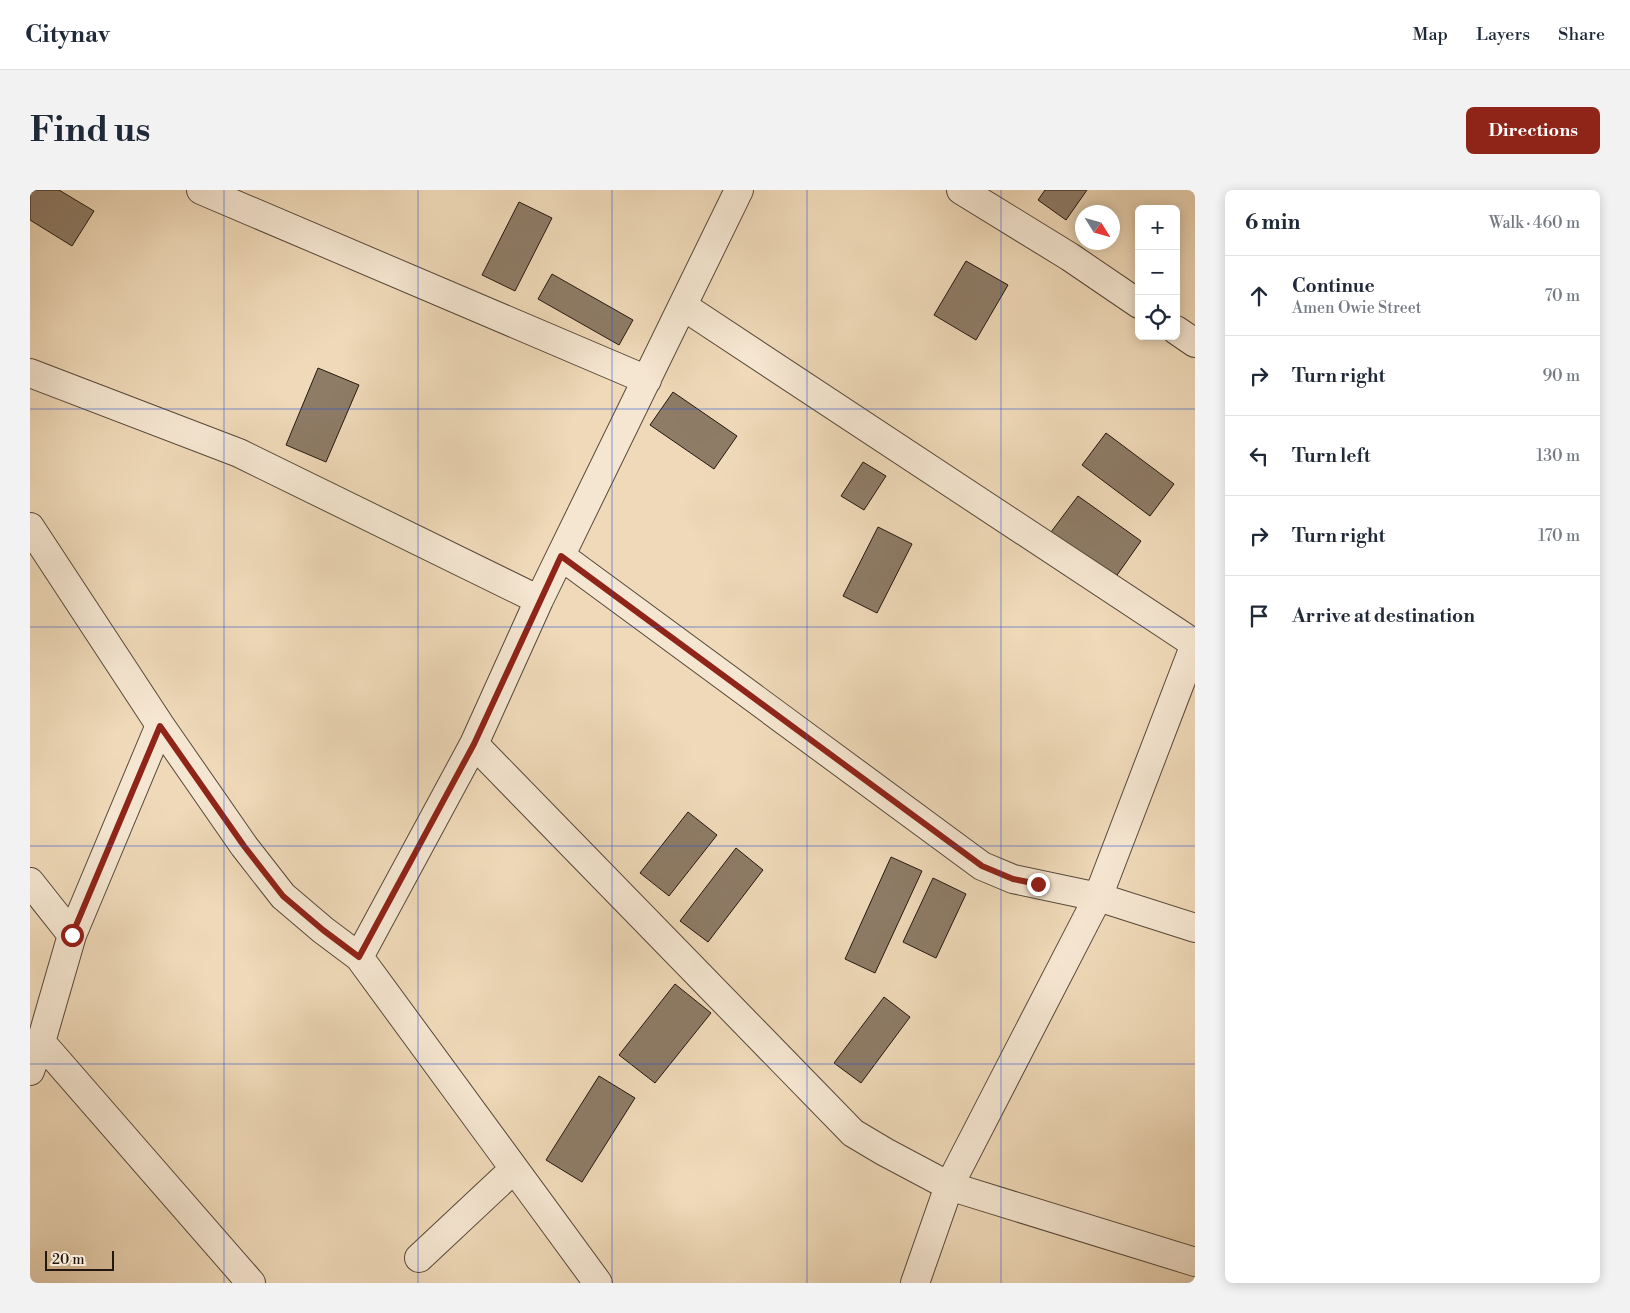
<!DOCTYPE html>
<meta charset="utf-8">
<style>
:root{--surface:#fff;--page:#f2f2f3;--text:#1f2937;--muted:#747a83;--line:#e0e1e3;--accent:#8f2418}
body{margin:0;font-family:"Libre Bodoni",serif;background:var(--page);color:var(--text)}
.controls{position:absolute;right:15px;top:15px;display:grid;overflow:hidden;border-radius:8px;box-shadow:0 2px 12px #0003}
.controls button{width:45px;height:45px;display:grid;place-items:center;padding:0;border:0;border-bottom:1px solid var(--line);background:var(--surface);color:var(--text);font:25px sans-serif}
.compass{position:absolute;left:1045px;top:15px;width:45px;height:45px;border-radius:50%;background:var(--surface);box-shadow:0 2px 12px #0003;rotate:127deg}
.scale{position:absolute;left:15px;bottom:12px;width:69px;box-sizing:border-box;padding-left:5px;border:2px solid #24170f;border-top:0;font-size:14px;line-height:18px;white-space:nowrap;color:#24170f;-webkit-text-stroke:4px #f5e6d1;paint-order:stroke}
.stop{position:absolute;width:15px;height:15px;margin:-11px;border:4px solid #8f2418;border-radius:50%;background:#fff}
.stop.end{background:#8f2418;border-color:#fff;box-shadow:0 1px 5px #0008}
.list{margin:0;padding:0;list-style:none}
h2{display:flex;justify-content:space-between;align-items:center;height:65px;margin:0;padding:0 20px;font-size:21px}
h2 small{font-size:16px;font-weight:400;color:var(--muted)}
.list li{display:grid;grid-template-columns:32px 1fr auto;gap:15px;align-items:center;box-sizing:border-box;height:80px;padding:0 20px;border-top:1px solid var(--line)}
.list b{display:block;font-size:19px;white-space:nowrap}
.list p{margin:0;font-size:16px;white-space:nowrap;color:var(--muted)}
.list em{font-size:16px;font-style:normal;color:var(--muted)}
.icon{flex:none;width:28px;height:28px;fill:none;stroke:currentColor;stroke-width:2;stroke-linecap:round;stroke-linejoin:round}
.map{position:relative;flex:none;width:1165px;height:1093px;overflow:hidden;border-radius:8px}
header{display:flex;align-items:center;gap:30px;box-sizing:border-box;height:70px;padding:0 25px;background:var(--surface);border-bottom:1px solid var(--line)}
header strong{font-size:24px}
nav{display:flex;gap:28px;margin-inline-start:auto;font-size:18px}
.intro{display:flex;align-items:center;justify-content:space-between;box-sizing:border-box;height:120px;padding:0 30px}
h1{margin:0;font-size:35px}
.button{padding:12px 22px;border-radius:8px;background:var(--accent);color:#fff;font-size:18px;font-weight:700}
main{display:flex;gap:30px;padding:0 30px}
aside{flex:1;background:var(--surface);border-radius:8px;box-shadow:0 2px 12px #0003}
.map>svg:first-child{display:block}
.building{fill:#8e7c67;stroke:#24170f}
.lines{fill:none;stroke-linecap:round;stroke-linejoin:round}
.minor-casing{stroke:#574839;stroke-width:30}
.minor{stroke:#f5e6d1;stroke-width:28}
.route{stroke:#8f2418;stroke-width:6}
.grid{fill:none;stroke:#1d4ed8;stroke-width:1;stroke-opacity:0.55}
</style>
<header>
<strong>Citynav</strong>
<nav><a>Map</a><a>Layers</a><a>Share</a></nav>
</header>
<div class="intro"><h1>Find us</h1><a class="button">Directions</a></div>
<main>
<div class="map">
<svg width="1165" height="1093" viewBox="0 0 1165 1093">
<rect width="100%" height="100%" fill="#efd9b8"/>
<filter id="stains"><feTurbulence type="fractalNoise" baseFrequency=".004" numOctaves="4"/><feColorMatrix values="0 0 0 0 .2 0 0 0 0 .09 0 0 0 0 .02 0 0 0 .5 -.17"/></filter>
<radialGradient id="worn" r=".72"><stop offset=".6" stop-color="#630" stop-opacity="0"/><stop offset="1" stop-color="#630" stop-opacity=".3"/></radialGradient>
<path class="building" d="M0,0H29L64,21L42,56L0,30Z
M1015,0H1057L1036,30L1008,10Z
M489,12L522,28L485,101L452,85Z
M936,71L978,95L946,150L904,125Z
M522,84L603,130L589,155L508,109Z
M288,178L329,195L296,272L256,255Z
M643,202L707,246L684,279L620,235Z
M1076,243L1144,294L1120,326L1052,275Z
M833,272L856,286L834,320L811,306Z
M1048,306L1111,351L1085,388L1021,342Z
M848,337L882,354L847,423L813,406Z
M658,622L687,645L639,706L610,683Z
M706,658L733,680L678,752L650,731Z
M861,667L892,681L845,783L815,769Z
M903,688L936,704L906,768L873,752Z
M645,794L681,823L625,893L589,865Z
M854,807L880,827L831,893L804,873Z
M569,886L605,908L552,992L516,970Z"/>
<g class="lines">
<g class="minor-casing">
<path id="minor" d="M171,0L617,190
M931,0L1040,67L1109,114
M653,116L1165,454
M1146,140L1165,153
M0,183L209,263L509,410
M0,337L130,535L214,656L253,706L293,740L329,767L568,1093
M531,366L952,676L983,689L1068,707L1165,738
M444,554L823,943L855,962L919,996L1165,1072
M0,692L42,745
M329,767L444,554L509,410L709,0
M11,852L221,1093
M0,881L11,852L42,745L130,535
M389,1068L484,979
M885,1093L919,996L1068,707L1165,454"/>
</g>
<use href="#minor" class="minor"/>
</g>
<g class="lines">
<path class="route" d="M42,745L130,536L214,656L253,706L293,740L329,767L444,554L531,366L952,676L983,689L1008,694"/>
</g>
<path class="grid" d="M194,0V1093M388,0V1093M582,0V1093M777,0V1093M971,0V1093M0,219H1165M0,437H1165M0,656H1165M0,874H1165"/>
<rect width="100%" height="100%" filter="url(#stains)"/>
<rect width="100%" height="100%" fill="url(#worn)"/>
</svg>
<div class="controls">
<button>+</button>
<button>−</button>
<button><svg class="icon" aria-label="locate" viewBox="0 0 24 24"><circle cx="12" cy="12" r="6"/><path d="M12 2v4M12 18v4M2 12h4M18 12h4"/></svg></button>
</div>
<svg class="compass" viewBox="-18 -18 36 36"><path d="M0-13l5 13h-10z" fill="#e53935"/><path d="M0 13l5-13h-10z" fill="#747a83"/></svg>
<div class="scale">20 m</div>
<div class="stop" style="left:42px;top:745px"></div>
<div class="stop end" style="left:1008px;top:694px"></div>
</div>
<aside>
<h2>6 min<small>Walk · 460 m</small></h2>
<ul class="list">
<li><svg class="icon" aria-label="ahead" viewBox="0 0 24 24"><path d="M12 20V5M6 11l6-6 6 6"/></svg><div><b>Continue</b><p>Amen Owie Street</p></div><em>70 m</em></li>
<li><svg class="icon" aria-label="right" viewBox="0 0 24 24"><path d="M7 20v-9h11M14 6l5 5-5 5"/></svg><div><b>Turn right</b></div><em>90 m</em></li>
<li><svg class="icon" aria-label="left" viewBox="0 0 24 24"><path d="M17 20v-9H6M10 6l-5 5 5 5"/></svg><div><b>Turn left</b></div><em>130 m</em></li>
<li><svg class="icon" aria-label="right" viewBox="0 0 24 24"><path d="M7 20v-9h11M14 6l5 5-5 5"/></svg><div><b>Turn right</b></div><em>170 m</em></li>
<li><svg class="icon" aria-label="arrive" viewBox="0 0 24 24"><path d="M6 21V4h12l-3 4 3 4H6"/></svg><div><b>Arrive at destination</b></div></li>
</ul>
</aside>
</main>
